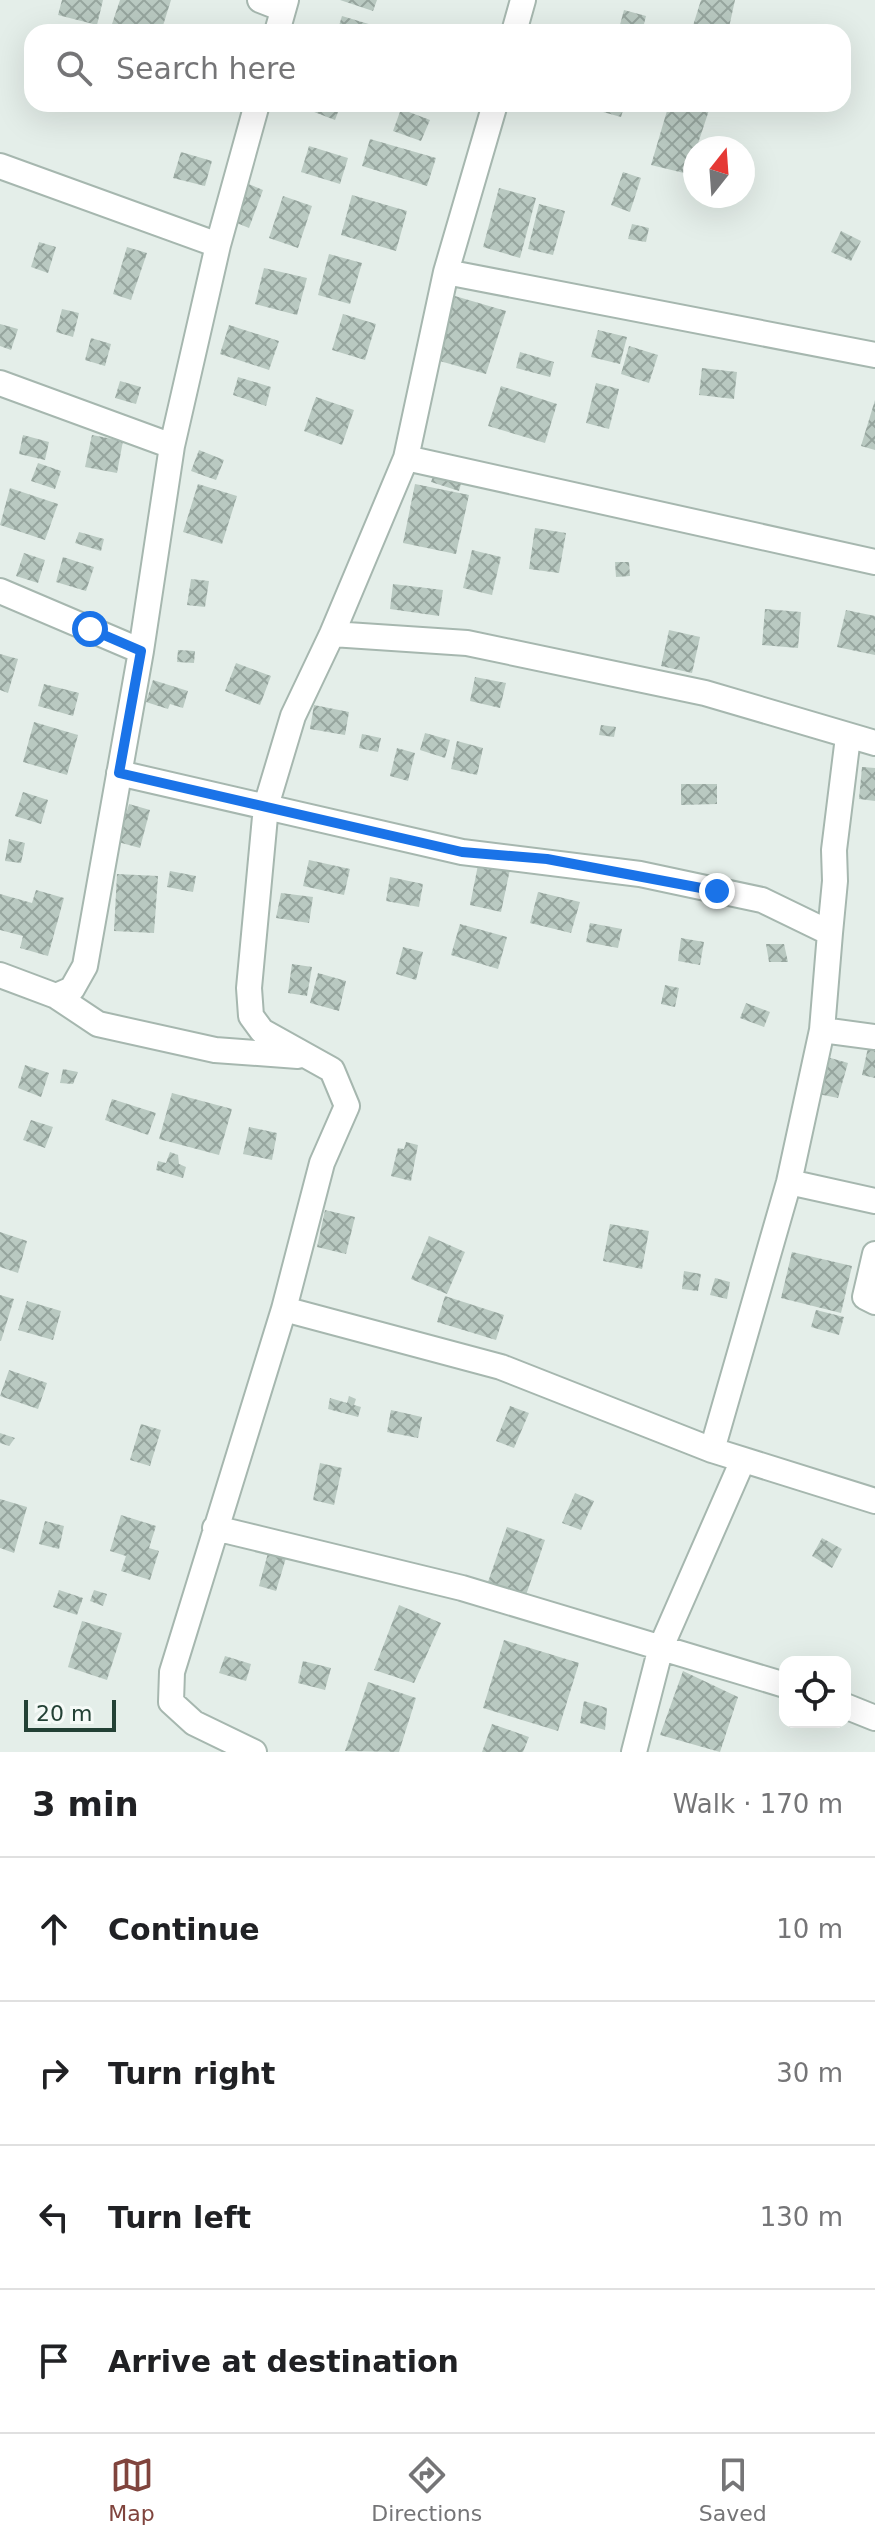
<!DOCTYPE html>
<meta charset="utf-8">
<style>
:root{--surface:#fff;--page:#f2f2f2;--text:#202124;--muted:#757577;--line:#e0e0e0;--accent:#80443d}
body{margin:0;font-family:"DejaVu Sans",sans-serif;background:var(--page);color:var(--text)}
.controls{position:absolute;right:24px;bottom:24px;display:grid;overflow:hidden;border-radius:16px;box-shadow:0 8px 32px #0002}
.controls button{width:72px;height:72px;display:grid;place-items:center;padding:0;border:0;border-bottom:2px solid var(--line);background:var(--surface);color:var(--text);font:40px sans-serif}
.compass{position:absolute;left:683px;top:136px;width:72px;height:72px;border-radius:50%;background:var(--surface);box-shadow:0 8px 32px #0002;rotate:17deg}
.scale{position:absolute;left:24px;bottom:20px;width:92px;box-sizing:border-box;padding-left:8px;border:4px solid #234135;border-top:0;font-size:22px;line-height:28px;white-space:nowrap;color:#234135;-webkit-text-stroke:6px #f5faf7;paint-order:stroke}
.stop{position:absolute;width:24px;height:24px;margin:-18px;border:6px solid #1a73e8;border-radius:50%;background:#fff}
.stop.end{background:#1a73e8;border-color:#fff;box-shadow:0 2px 8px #0008}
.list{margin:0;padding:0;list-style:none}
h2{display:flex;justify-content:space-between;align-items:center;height:104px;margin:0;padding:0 32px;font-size:34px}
h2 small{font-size:26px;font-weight:400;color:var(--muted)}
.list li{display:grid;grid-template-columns:52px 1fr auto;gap:24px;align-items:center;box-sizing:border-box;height:144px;padding:0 32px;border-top:2px solid var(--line)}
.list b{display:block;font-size:30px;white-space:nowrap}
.list em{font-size:26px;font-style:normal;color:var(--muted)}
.icon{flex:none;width:44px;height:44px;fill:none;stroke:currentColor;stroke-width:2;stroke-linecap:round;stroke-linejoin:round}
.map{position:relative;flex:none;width:875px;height:1752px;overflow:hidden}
.search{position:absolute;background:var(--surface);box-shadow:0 8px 32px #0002;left:24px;right:24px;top:24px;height:88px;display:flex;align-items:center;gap:20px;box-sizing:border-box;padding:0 28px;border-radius:24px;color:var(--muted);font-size:30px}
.sheet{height:680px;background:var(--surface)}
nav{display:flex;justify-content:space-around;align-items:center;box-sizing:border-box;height:112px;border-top:2px solid var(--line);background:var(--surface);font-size:22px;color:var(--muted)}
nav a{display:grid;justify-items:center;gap:4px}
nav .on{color:var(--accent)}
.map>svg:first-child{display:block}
.building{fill:url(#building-cross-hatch)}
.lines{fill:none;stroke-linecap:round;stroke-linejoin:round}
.minor-casing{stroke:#a6b7af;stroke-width:28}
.minor{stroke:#fff;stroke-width:24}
.route{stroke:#1a73e8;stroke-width:10}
</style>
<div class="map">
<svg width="875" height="1752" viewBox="0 0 875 1752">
<defs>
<pattern id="building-cross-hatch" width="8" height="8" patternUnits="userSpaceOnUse" patternTransform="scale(2)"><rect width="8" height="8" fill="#b9c9c1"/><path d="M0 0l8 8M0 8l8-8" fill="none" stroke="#96a59e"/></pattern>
</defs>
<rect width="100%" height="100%" fill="#e4eee9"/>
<path class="building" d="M62,0H103L97,25L58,15Z
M120,0H171L161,32L110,30Z
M340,0H377L373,11Z
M701,0H735L728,32H691Z
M624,10L646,16L642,32H618Z
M342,16L372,25L370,32H337Z
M311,104H341L335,120L309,110Z
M585,104H625L621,117L585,107Z
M669,104H711L688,174L651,165Z
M401,109L430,120L421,141L393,131Z
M370,139L436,158L427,186L362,166Z
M309,146L348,158L340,184L301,172Z
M181,152L212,161L205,186L173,178Z
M623,172L641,178L630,212L611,205Z
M246,183L263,190L249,228L232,221Z
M499,188L536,198L520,258L483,247Z
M352,195L407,211L396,251L341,235Z
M283,196L312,206L298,248L269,238Z
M539,204L565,211L553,255L528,249Z
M632,224L649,228L646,242L628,239Z
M841,231L861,241L851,261L831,252Z
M39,242L56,247L48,273L31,267Z
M127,247L147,253L131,300L113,294Z
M329,254L362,263L350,304L318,295Z
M264,268L307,278L297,315L255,304Z
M455,296L506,311L486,374L436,360Z
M62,309L79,313L73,337L56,332Z
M343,314L376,324L365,360L332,350Z
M0,324L18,329L11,350L0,346Z
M229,325L279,341L269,370L220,354Z
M598,330L627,337L620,364L591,357Z
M91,338L111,344L105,366L85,360Z
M629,346L658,355L649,383L621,374Z
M520,352L554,362L550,377L516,368Z
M702,368L737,372L734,399L699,395Z
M238,377L271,387L266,406L233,395Z
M120,381L141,387L136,404L115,398Z
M596,383L619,389L609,429L586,423Z
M501,386L557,404L545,443L488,426Z
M316,397L354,410L342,445L304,431Z
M875,400V450L861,446Z
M23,435L49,442L45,460L19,454Z
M92,435L123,441L117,473L85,467Z
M199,450L224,460L216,480L191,471Z
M38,463L61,471L55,489L31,481Z
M436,468L463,477L459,491L431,482Z
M198,484L237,496L222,544L183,532Z
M415,484L469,495L456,554L403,543Z
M10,488L58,504L45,540L0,525Z
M535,528L566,533L559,573L529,569Z
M79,532L104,539L101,551L75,543Z
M472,550L501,557L492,595L463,588Z
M24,553L45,560L38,583L16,576Z
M63,557L94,567L86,591L56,582Z
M615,562H629L630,576L616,577Z
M191,579L209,581L205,607L187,605Z
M393,584L443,590L439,616L390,609Z
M765,609L801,612L798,648L762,645Z
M846,610L875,616V655L837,647Z
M669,630L700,637L692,673L661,666Z
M178,650L195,651L194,663L177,662Z
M0,654L18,659L8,693L0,690Z
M236,663L271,676L260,705L225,691Z
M475,677L506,683L500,708L470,701Z
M153,680L188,691L183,708L170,704L168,709L146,702Z
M44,684L79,693L73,716L38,706Z
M314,705L349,712L345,735L310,729Z
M34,722L78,735L67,775L23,762Z
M601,725L616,727L614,737L599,735Z
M425,733L450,740L445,758L420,750Z
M362,734L381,738L378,752L359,748Z
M457,741L483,748L477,775L451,769Z
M397,748L415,753L408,781L390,776Z
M862,767L875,768V801L859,799Z
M681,784H717V804L681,805Z
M23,792L48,800L41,824L15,816Z
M129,804L150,810L140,848L118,842Z
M9,839L25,843L21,863L5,861Z
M480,855L512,860L501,912L470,905Z
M309,860L350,869L344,895L303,886Z
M170,871L196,876L193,892L167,887Z
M117,874L158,876L154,933L114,931Z
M390,877L423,884L419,907L386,901Z
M36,890L64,898L48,956L20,948L23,936L0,930V894L32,903Z
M538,892L580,902L571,933L530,923Z
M281,893L313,897L309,923L276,918Z
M590,923L622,929L618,948L586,942Z
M460,924L507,937L498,969L451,955Z
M681,938L704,942L700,965L678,961Z
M766,944H784L788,962H769Z
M403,947L423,952L416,980L396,974Z
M292,964L312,967L307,996L288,993Z
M318,973L346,981L339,1011L310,1003Z
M665,985L679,988L675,1007L661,1004Z
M746,1003L770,1012L764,1027L740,1018Z
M869,1043L875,1044V1078L862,1075Z
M827,1057L848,1063L838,1098L808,1092Z
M25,1065L49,1073L41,1097L18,1088Z
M63,1069L78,1072L73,1084L60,1083Z
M172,1093L232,1109L219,1155L159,1139Z
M112,1099L156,1113L148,1135L105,1120Z
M31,1120L53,1127L45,1148L23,1140Z
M249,1127L277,1133L272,1160L243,1154Z
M406,1142L418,1145L411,1181L391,1176L398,1148L404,1149Z
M170,1152L178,1155L179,1164L186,1167L183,1178L156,1170L158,1161L166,1163Z
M325,1210L355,1217L346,1254L317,1247Z
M610,1224L649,1231L642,1269L603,1261Z
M0,1232L27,1241L18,1273L0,1267Z
M429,1236L465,1252L447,1294L411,1279Z
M792,1252L852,1266L841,1313L781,1298Z
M684,1271L701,1274L698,1291L682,1289Z
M715,1278L730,1282L727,1299L710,1295Z
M0,1295L14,1299L1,1341H0Z
M445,1296L504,1315L496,1340L437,1322Z
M27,1301L61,1311L53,1340L18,1330Z
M816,1310L844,1317L839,1335L811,1327Z
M9,1370L47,1383L38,1409L0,1396Z
M349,1396L356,1399L354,1405L361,1407L358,1417L328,1409L330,1398L347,1403Z
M510,1406L529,1413L514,1448L496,1441Z
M391,1410L422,1417L418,1438L387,1432Z
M141,1424L161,1430L150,1466L130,1460Z
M0,1433L15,1438L9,1446L0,1443Z
M320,1463L342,1468L334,1505L313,1500Z
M575,1493L594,1501L581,1530L562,1523Z
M0,1499L27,1507L14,1553L0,1548Z
M121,1515L156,1526L149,1548L159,1551L150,1580L121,1571L126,1556L110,1551Z
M45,1521L64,1526L59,1549L39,1544Z
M507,1527L545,1540L526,1595L488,1582Z
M822,1538L842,1549L832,1568L812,1556Z
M268,1553L286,1558L276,1591L259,1586Z
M59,1590L83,1598L77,1615L53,1607Z
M94,1590L107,1594L103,1606L90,1601Z
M399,1605L441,1623L414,1683L374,1670Z
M82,1621L122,1633L107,1680L68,1667Z
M504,1640L579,1663L558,1731L483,1708Z
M225,1656L251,1664L246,1681L219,1673Z
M303,1661L331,1668L325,1690L298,1683Z
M683,1671L738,1697L720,1752L660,1735Z
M368,1682L416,1698L399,1752L345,1751Z
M584,1701L607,1708L605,1730L580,1723Z
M492,1724L529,1737L523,1752H482Z"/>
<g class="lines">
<g class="minor-casing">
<path id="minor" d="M260,0L283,9
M277,32L286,0
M514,32L523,0
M0,166L218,245
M446,272L875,355
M0,383L172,446
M406,458L875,562
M0,591L141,651
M332,634L467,643L705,693L875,743
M119,773L462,852L640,874L762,900L830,933L822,1030L789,1182L712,1450
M830,933L835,881L834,850L848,737
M0,975L56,996L98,1024L215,1050L298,1056
M56,996L72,989L85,966L141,651L172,446L218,245L257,104
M822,1030L875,1037
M789,1182L875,1201
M875,1254L865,1297L875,1302
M284,1309L501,1367L712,1450L875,1501
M215,1528L462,1588L785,1685
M845,1706L875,1718
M254,1752L194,1723L171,1702L172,1672L284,1309L322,1163L347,1106L332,1070L262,1031L251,1016L249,988L266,806L293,716L332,634L406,458L446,272L495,104
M634,1752L661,1647L743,1460"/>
</g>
<use href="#minor" class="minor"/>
</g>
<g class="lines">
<path class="route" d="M90,629L141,651L119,773L462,852L547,859L717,891"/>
</g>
</svg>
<div class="controls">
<button><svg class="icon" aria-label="locate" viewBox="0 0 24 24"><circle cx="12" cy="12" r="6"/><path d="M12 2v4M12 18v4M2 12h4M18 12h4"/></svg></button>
</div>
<svg class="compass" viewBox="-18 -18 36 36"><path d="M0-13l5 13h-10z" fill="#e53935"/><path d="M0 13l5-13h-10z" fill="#757577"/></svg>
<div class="scale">20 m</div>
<div class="stop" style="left:90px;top:629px"></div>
<div class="stop end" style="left:717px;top:891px"></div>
<div class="search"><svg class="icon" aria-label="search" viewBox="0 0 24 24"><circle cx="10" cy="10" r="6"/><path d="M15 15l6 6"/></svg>Search here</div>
</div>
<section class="sheet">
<h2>3 min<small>Walk · 170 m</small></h2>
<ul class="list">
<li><svg class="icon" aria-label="ahead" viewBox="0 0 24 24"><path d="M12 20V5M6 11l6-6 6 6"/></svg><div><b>Continue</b></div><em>10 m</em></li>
<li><svg class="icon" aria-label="right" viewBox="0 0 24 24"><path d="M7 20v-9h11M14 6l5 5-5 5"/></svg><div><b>Turn right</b></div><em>30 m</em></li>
<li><svg class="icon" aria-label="left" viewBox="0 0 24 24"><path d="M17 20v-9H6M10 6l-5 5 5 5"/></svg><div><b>Turn left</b></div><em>130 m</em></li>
<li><svg class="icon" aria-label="arrive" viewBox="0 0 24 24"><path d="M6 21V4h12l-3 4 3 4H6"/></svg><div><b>Arrive at destination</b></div></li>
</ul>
</section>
<nav>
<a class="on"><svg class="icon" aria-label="map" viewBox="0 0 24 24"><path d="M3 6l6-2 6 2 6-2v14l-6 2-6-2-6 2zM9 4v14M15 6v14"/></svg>Map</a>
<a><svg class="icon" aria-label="directions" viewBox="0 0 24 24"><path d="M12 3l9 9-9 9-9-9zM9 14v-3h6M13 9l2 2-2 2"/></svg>Directions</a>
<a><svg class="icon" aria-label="saved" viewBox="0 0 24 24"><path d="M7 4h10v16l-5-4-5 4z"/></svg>Saved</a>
</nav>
